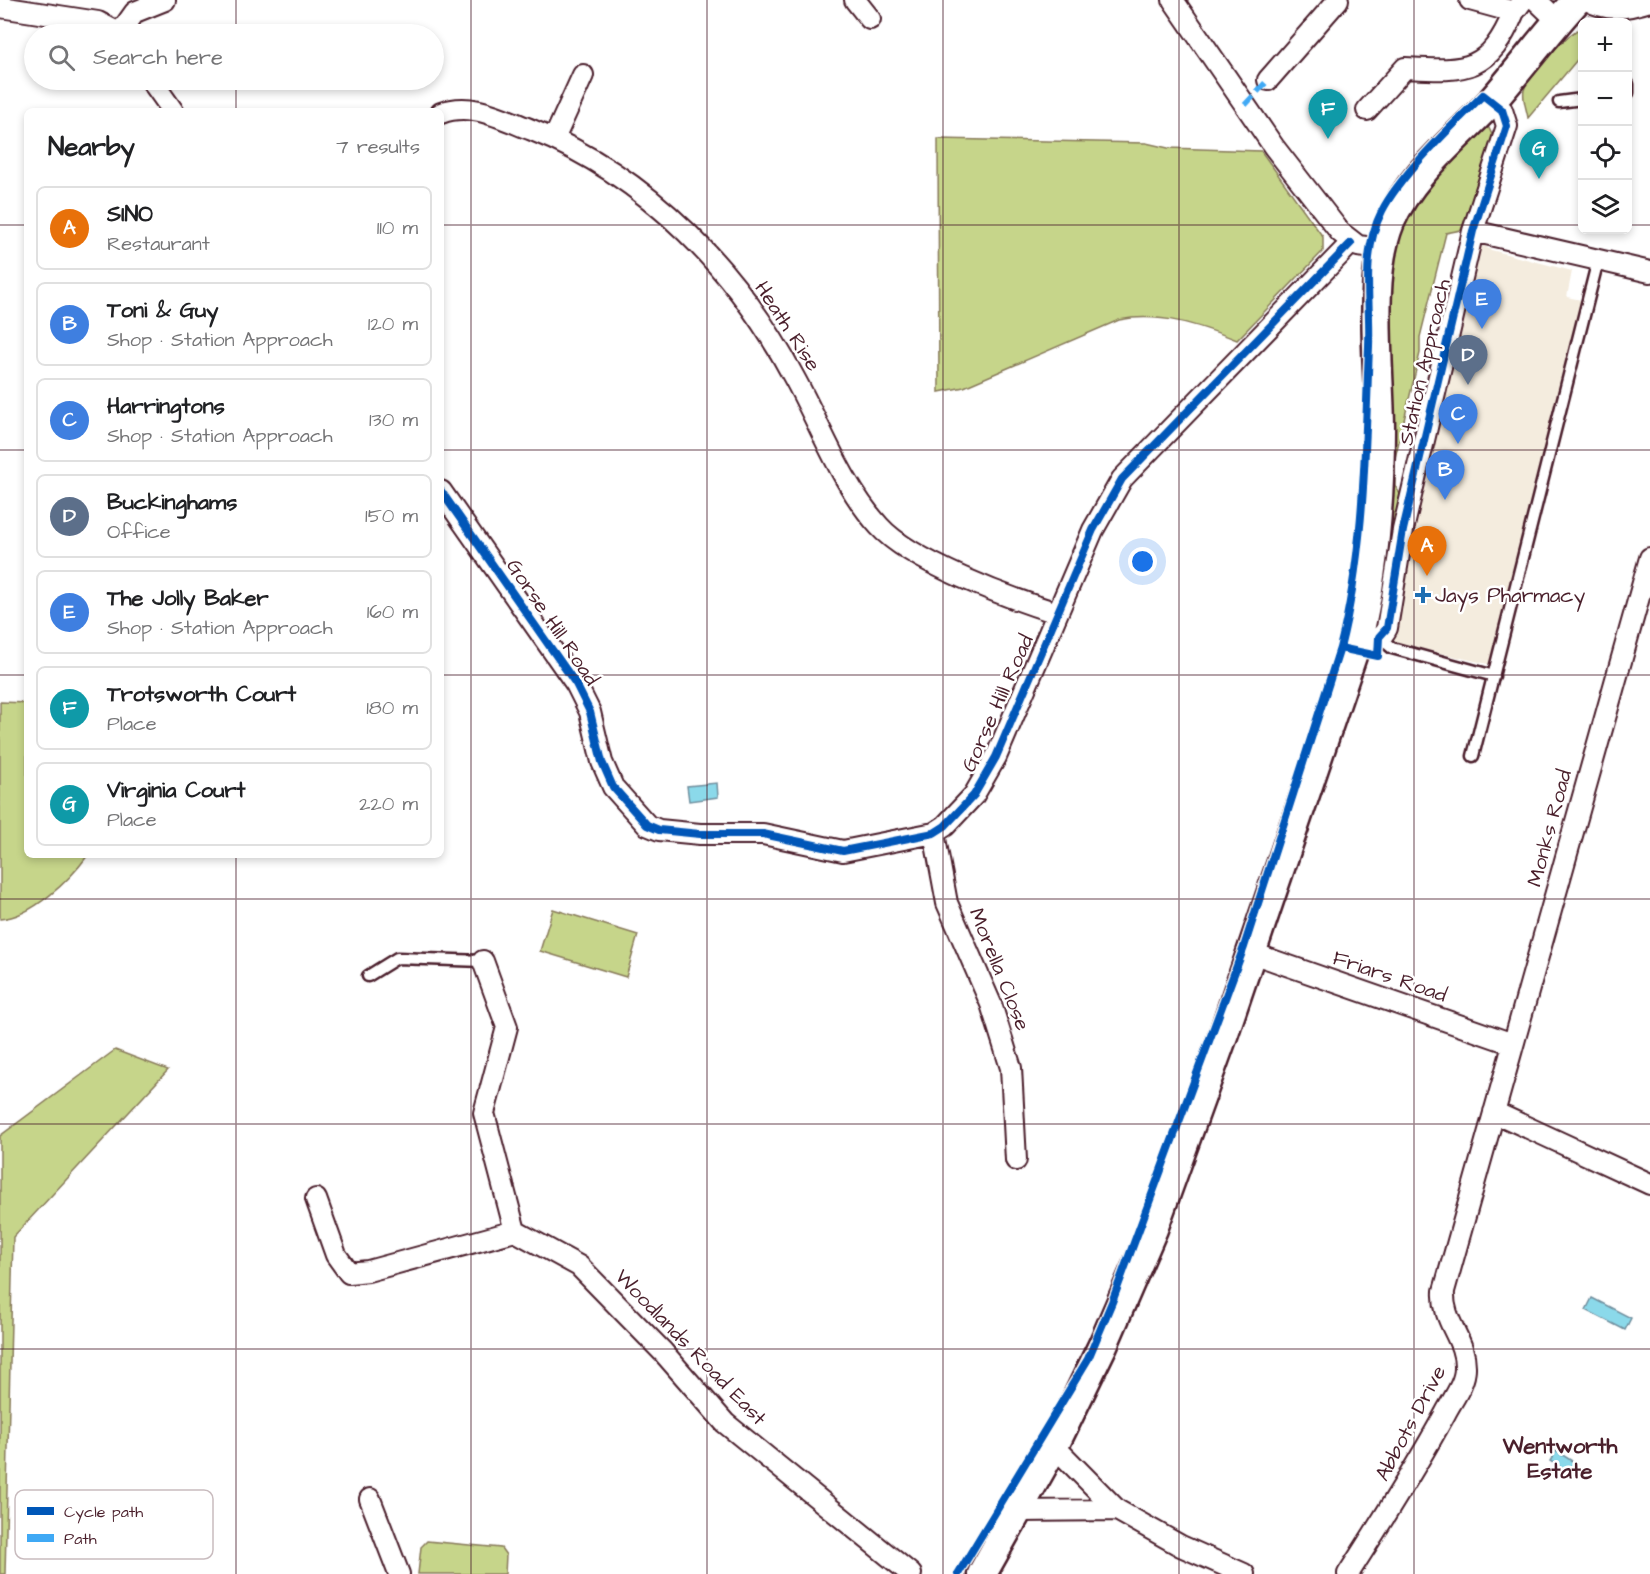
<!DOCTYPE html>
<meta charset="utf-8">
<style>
:root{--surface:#fff;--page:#f2f2f2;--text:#202124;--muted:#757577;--line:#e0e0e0;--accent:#1f6fb2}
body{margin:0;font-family:"Architects Daughter",sans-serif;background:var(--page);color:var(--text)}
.controls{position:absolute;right:18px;top:18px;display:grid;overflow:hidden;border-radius:9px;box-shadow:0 3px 9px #0003}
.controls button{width:54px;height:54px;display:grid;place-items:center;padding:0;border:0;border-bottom:2px solid var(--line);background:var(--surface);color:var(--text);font:30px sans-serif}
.you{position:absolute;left:1143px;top:562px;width:21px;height:21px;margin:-15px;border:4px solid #fff;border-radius:50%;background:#1a73e8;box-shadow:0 0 0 9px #1a73e833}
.badge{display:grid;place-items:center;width:39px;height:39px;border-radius:50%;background:var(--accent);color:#fff;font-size:20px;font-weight:700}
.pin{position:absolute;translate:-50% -50px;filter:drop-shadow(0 2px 3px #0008)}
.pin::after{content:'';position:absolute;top:32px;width:21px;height:18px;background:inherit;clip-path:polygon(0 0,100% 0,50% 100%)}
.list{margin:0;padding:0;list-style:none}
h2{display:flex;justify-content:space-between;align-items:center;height:78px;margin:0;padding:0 24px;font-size:26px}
h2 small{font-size:20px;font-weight:400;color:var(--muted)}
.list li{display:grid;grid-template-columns:39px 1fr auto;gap:18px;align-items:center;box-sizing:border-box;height:84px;margin:0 12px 12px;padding:0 12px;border:2px solid var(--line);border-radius:9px}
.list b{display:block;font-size:22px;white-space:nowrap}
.list p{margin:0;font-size:20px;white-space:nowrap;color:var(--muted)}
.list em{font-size:20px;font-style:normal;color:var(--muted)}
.icon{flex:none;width:33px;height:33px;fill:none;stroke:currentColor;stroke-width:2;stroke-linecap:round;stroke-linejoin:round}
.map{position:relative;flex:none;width:1650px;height:1574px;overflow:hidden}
.search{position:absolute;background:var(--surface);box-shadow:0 3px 9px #0003;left:24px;top:24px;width:420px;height:66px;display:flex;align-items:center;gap:15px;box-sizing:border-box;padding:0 21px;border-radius:33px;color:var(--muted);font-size:22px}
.panel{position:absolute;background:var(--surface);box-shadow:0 3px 9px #0003;left:24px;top:108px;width:420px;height:750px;border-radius:9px}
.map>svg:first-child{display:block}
.built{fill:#f4ecde}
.green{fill:#c6d58a;stroke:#887a5a;stroke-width:1.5}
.water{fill:#8bd9ea;stroke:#718f9e;stroke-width:1.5}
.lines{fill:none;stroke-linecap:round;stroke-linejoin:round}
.service-casing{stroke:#4a1f2b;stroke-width:15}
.minor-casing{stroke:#4a1f2b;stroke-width:24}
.secondary-casing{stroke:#4a1f2b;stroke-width:33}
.service{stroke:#fff;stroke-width:10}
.minor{stroke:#fff;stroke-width:20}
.secondary{stroke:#fff;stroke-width:28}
.quiet{stroke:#3fa9f5;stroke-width:6;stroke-dasharray:12 6;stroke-linecap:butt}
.cycleway-casing{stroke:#fff;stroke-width:11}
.cycleway{stroke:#0057b8;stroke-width:8}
.grid{fill:none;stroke:#4a1f2b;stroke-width:1.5;stroke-opacity:0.55}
.poi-dot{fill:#1f6fb2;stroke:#fff;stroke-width:2}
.labels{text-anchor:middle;stroke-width:5;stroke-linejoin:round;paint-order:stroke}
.street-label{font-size:21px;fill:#4a1f2b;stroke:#fff}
.poi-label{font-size:21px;fill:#4a1f2b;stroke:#fff;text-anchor:start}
.neighbourhood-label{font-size:22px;font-weight:bold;fill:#4a1f2b;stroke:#fff}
.key{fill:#fff;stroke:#c9bcbf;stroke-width:1.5}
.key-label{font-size:16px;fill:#4a1f2b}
</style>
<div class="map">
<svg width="1650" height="1574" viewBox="0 0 1650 1574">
<rect width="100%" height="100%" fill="#fff"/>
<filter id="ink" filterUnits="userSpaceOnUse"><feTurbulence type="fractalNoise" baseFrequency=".0167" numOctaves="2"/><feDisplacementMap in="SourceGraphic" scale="12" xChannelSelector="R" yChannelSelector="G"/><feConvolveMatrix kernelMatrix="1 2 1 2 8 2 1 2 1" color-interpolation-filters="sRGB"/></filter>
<g filter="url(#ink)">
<path class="built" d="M1484,246L1491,250L1572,271L1567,297L1581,300L1492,665L1388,641L1474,250Z"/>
<path class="green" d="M1582,28V54L1528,118C1527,110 1522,99 1524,90C1528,76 1569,31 1582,28Z
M1488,126L1494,139L1492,148L1461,230L1446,233L1420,337V353L1395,458V486L1402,497L1381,602L1373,631L1392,263L1401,229L1425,187L1484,127Z
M938,139L1146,143L1168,148L1261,151L1323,237V251L1237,340C1199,325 1160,312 1119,320L964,387L939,392Z
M0,702L27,703V855H88C70,880 32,917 0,919Z
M553,909L638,935L626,977L540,951Z
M115,1050L168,1070L13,1237L5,1574H0V1136Z
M427,1541L501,1548L506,1555L505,1574H418L421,1547Z"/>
<path class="water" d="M717,783L718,797L689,801L687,786Z
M1592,1298L1631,1318L1625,1330L1586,1310Z
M1556,1451L1577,1464L1570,1474L1550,1461Z"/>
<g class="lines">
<g class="service-casing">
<path id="service" d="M1628,84V93
M1559,102L1582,99
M1379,637L1392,648L1494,676
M1473,756L1598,260
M368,976L397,958L483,961"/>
</g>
<g class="minor-casing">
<path id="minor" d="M855,0L870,19
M1173,0L1274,147L1340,232L1358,246L1382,249
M1470,0L1514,12L1523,0
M1536,0L1558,21
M1587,0C1608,12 1628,8 1650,1
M0,7L98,22L121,34
M120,33L135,12L165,0
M151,80L173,111
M1268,80L1338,0
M1367,110L1405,68C1465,71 1488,74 1514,12
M441,113C472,101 503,119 532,130C648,176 739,272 796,381C822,429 842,485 879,526C911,562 1009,598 1057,613
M554,139L583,75
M1473,231L1650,272
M441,491L576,684L590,712L602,762L613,787L647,825L659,830L700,834H763L843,851L934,833L945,826L974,795L996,757L1093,530L1122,479L1351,243
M1358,638C1370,641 1381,641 1387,628L1403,530L1473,231L1507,126L1502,110L1492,101
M934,833L947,903L991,1004L1011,1068L1016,1160
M1252,953L1513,1044
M483,961L507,1027L484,1113L515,1231
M1494,1112L1650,1184
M316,1199L336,1255L349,1273L368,1271L515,1231L579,1266L663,1352L725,1423L911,1574
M1054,1446L1117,1510L1181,1546L1244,1574
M370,1499L399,1574
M1018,1511L1117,1510
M1348,1574C1382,1521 1415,1469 1445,1414C1452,1400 1465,1384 1465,1368C1466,1338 1442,1323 1444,1291L1650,558"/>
</g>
<g class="secondary-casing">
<path id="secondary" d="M982,1574L1054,1446L1103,1345L1153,1229L1224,1033L1358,638C1374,572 1380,499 1380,430C1380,370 1367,277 1390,222C1410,175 1457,138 1492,101C1521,68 1547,32 1577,0"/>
</g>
<use href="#service" class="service"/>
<use href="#minor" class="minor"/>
<use href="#secondary" class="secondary"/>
<path class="quiet" d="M1245,105L1268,80"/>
<g class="cycleway-casing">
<path id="cycleway" d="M441,491L576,684L590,712L602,762L613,787L647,825L659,830L700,834H763L843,851L934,833L945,826L974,795L996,757L1093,530L1122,479L1351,243
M958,1574L1088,1359L1112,1302L1244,947L1340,648C1365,550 1365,447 1369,346C1371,300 1360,254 1382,211C1400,175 1453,125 1483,95L1502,110L1507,126L1473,231L1403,530L1387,628L1379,637L1378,656L1340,648"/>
</g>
<use href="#cycleway" class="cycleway"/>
</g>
</g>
<path class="grid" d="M236,0V34M471,0V1574M707,0V1574M943,0V1574M1179,0V1574M1414,0V1574M236,80V111M0,225H27M441,225H1582M1628,225H1650M0,450H27M441,450H1650M0,675H27M441,675H1650M236,855V1574M0,899H1650M0,1124H1650M0,1349H1650"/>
<path class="poi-dot" d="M1420 586h6v6h6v6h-6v6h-6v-6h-6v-6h6z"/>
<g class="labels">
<g class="street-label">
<text transform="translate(788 326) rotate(57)" y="7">Heath Rise</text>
<text transform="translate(1424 362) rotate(-77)" y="7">Station Approach</text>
<text transform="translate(553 622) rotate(56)" y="7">Gorse Hill Road</text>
<text transform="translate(997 703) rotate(-66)" y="7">Gorse Hill Road</text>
<text transform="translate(1549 828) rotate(-75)" y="7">Monks Road</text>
<text transform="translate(1000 969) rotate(68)" y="7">Morella Close</text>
<text transform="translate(1390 976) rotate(19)" y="7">Friars Road</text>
<text transform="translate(691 1347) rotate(46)" y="7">Woodlands Road East</text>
<text transform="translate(1410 1423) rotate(-62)" y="7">Abbots Drive</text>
</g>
<g class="poi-label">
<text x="1435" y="602">Jays Pharmacy</text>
</g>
<g class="neighbourhood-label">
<text x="1560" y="1453">Wentworth<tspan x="1560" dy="25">Estate</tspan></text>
</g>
</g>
<rect x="15" y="1490" width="198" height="69" rx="9" class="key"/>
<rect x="27" y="1507" width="27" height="8" fill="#0057b8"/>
<rect x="27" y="1534" width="27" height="8" fill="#3fa9f5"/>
<g class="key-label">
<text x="64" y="1517">Cycle path</text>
<text x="64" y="1544">Path</text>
</g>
</svg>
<div class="controls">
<button>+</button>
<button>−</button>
<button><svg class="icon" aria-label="locate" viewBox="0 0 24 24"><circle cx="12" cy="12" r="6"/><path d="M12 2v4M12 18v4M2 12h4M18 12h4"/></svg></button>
<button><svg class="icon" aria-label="layers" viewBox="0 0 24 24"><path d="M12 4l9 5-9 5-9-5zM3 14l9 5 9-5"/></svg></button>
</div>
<div class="you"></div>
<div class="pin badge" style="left:1427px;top:576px;background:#e8710a">A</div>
<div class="pin badge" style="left:1445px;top:500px;background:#3f7fe0">B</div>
<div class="pin badge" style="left:1458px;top:444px;background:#3f7fe0">C</div>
<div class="pin badge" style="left:1468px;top:385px;background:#5c6f8a">D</div>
<div class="pin badge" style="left:1482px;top:329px;background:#3f7fe0">E</div>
<div class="pin badge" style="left:1328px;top:139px;background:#0f9aa8">F</div>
<div class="pin badge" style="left:1539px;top:179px;background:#0f9aa8">G</div>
<div class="search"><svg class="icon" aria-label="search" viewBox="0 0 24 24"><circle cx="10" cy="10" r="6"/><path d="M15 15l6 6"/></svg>Search here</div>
<section class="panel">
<h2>Nearby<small>7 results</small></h2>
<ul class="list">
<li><span class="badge" style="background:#e8710a">A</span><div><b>SINO</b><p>Restaurant</p></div><em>110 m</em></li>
<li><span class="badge" style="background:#3f7fe0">B</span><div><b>Toni &amp; Guy</b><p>Shop · Station Approach</p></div><em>120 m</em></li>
<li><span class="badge" style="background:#3f7fe0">C</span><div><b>Harringtons</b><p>Shop · Station Approach</p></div><em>130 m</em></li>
<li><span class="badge" style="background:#5c6f8a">D</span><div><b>Buckinghams</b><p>Office</p></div><em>150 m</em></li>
<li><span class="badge" style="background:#3f7fe0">E</span><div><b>The Jolly Baker</b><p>Shop · Station Approach</p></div><em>160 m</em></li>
<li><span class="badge" style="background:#0f9aa8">F</span><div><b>Trotsworth Court</b><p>Place</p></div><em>180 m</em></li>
<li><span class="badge" style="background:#0f9aa8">G</span><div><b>Virginia Court</b><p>Place</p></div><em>220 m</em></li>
</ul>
</section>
</div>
